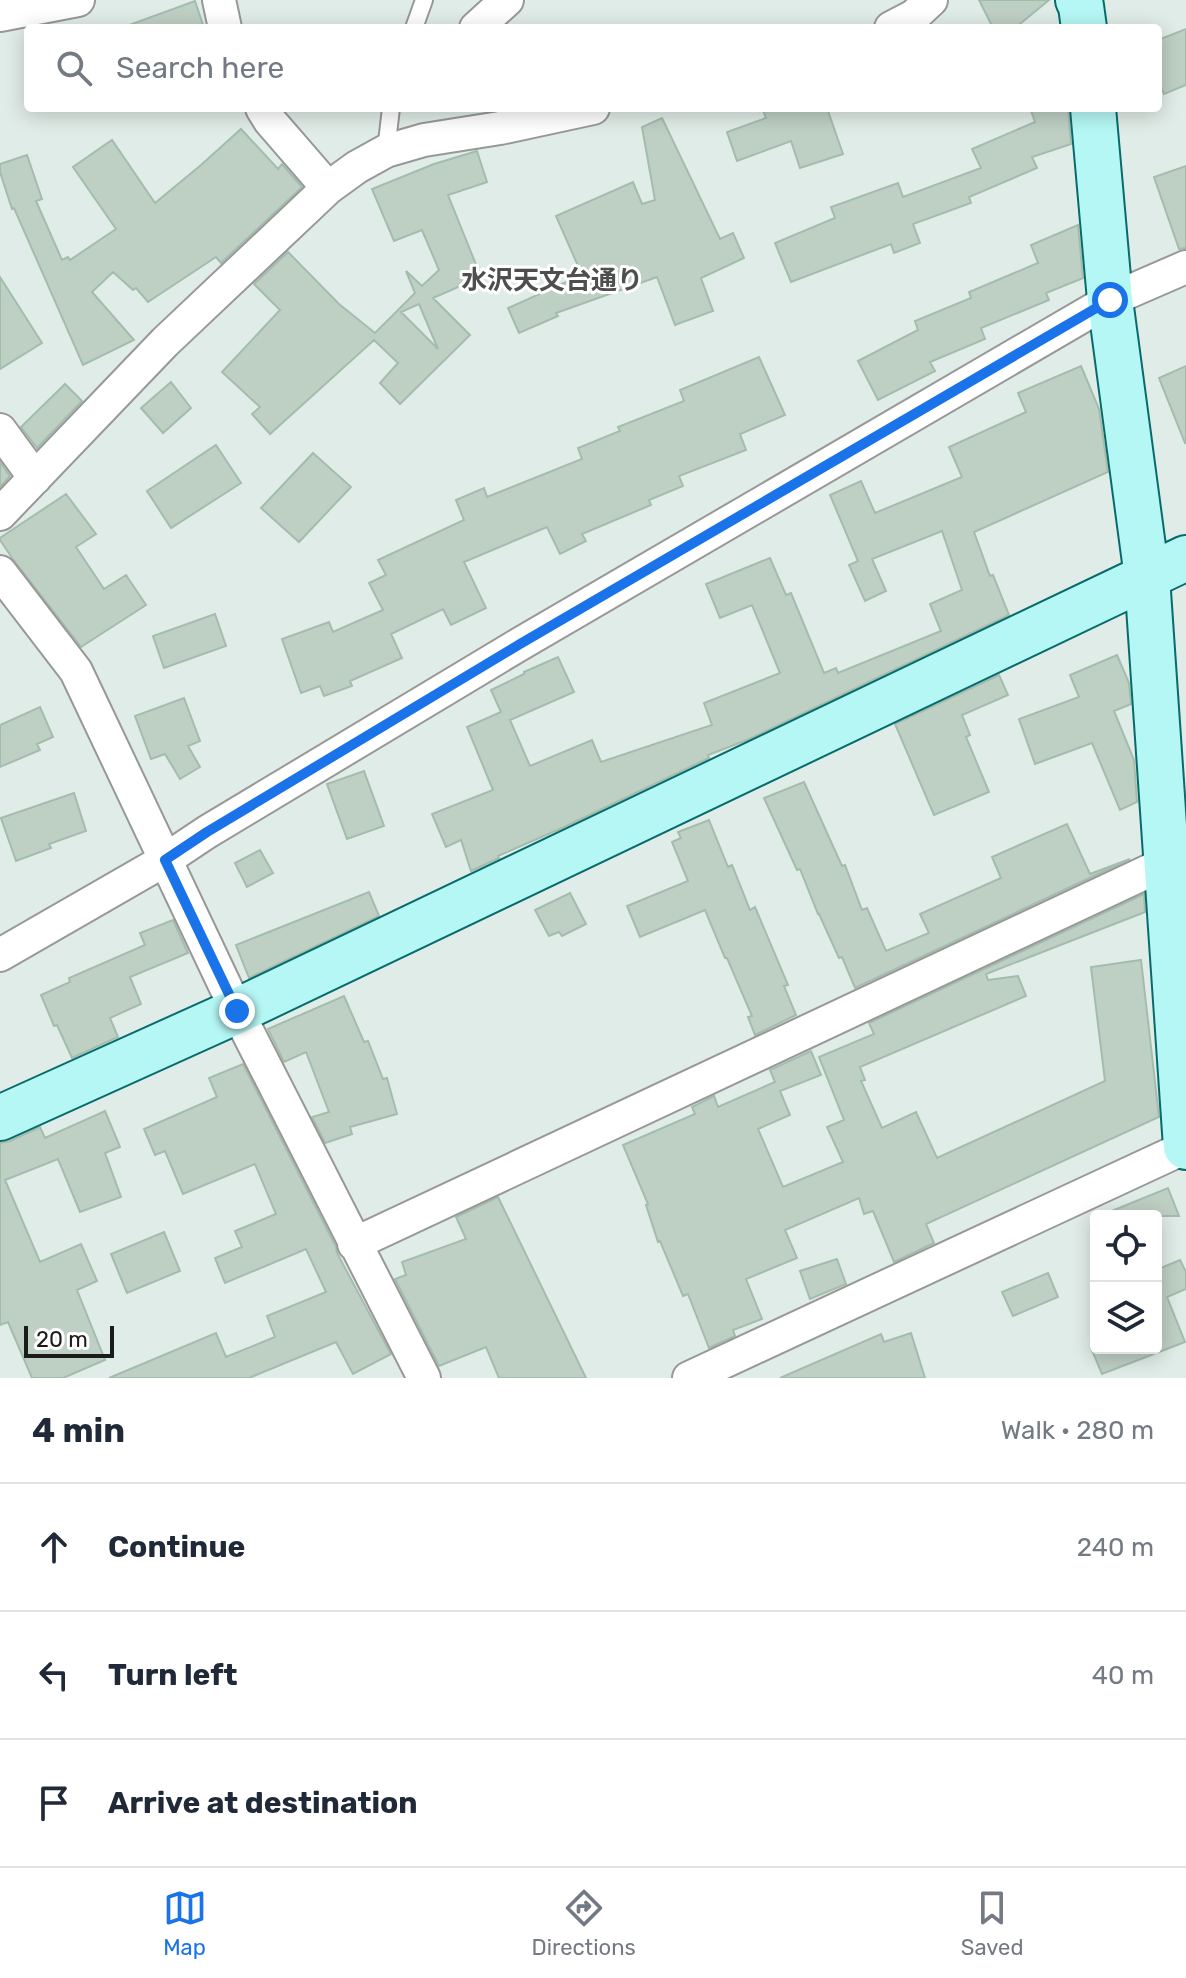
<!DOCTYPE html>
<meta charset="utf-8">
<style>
:root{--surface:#fff;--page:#f6f6f7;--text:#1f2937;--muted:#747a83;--line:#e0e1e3;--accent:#1a73e8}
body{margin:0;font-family:Rubik,"Noto Sans JP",sans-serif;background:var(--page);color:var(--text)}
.controls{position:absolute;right:24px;bottom:24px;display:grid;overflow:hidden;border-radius:8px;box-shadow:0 4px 20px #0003}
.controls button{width:72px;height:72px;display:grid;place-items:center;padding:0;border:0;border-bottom:2px solid var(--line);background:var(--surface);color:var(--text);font:40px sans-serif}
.scale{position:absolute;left:24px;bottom:20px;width:90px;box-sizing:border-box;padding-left:8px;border:4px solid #1b1b1b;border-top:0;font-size:22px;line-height:28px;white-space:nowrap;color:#1b1b1b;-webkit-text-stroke:6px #fff;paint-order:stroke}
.stop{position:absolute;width:24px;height:24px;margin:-18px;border:6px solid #1a73e8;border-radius:50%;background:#fff}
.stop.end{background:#1a73e8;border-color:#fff;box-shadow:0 2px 8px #0008}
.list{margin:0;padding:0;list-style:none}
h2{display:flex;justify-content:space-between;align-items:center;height:104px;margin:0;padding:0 32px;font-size:34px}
h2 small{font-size:26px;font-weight:400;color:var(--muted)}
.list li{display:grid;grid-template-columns:52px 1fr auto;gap:24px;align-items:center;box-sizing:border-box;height:128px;padding:0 32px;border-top:2px solid var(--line)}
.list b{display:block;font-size:30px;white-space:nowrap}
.list em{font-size:26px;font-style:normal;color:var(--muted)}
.icon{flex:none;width:44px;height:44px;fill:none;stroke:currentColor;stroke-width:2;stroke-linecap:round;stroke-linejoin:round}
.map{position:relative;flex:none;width:1186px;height:1378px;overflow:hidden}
.search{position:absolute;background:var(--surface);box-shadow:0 4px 20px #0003;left:24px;right:24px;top:24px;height:88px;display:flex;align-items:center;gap:20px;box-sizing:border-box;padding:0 28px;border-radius:8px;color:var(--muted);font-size:30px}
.sheet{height:488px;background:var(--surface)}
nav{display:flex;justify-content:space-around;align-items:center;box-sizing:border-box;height:112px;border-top:2px solid var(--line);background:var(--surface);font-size:22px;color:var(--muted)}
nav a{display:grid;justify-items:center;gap:4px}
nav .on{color:var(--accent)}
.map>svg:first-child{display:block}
.building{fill:#becfc4;stroke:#a3bdad;stroke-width:2;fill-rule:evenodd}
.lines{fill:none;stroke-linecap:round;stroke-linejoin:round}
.lane-casing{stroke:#989898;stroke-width:20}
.street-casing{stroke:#989898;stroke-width:36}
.secondary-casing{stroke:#076b6d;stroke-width:48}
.lane{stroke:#fff;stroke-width:16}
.street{stroke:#fff;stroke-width:32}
.secondary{stroke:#b4f7f4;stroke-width:44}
.route{stroke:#1a73e8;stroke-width:10}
.labels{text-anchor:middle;stroke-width:6;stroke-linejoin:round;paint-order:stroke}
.neighbourhood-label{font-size:26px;font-weight:bold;fill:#4e4e4e;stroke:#fff}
</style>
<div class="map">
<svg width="1186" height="1378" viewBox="0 0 1186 1378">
<rect width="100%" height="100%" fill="#e0ece7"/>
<path class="building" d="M979,0H1049L1015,28H993Z
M195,1L204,28H130L129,25Z
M1186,29V85L1164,94L1158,80V40Z
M762,108H827L843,154L800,168L791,141L737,161L727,132L766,118Z
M1030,108H1068L1071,144L1032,157L1037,168L969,197L971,203L913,224L920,243L894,253L891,244L791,282L775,243L835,218L831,207L898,183L903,197L981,168L972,149L1035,122Z
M662,118L720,239L733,233L744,258L701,278L713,311L675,325L657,277L556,313L558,316L519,333L508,308L582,275L556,216L633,182L642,204L655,200L642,127Z
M241,129L278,169L282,164L302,187L221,263L216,257L148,302L136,288L133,290L113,272L92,292L134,340L83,365L14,208L12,209L0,172V164L27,155L42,199L36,201L62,260L68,257L70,260L116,229L73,167L112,140L155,203L201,165Z
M477,151L487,182L448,195L481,277L433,298L470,335L400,404L380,383L398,363L374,340L270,434L252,414L260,407L222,372L280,310L254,284L288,252L339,304L375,333L415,293L406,271L422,286L439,270L422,230L394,241L372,189L434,164ZM419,304L438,349L401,312Z
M1186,166V248L1179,249L1154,177Z
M1078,225L1083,278L1046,293L1049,300L981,328L985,339L930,362L935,371L878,400L858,361L918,330L915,321L971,298L969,292L1038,263L1031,245Z
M0,277L42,343L0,369Z
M759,357L785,415L740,434L746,450L679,476L683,486L649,500L651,505L582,534L586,541L560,554L547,527L464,562L486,608L451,625L443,609L391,634L402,658L350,681L352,686L324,696L320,686L301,693L282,639L329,622L333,632L383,610L369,583L386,575L378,560L464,520L456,500L484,488L487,497L582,459L578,448L620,431L618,427L684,401L680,390Z
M1081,366L1099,409L1108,472L974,532L990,576L993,575L1009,615L747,740L708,755L709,758L562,828L498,856L499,858L471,871L461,840L446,847L432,814L493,790L467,727L501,712L491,690L524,674V672L558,657L574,692L510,720L530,766L592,740L601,762L712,725L704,703L780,673L752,605L720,618L706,584L770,558L786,595L791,593L824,673L836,668L838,673L941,631L930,604L962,590L942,531L872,559L886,591L865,601L849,565L858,561L830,495L861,481L875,513L962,477L949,447L1026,412L1018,393Z
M1186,366V442L1185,443L1159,378Z
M171,382L191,408L163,433L141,408Z
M65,384L82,401L37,448L21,427Z
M216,445L241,483L171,528L147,491Z
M313,453L351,487L299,542L261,508Z
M0,462L10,476L0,487Z
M66,494L96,534L76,547L104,589L126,575L146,605L81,647L12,558L0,540V538Z
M215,614L226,646L164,668L153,636Z
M1117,655L1129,683L1131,704L1114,711L1134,760L1137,802L1120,810L1092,743L1035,764L1019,719L1079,697L1070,675Z
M999,675L1008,695L962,715L970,735L966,737L989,792L934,815L895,724Z
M184,698L200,741L188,746L200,767L180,779L165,754L151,759L135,716Z
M40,707L53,737L37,744L40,750L0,767V725Z
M364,771L384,826L347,839L327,784Z
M804,782L842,866L845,865L862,910L867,908L886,951L929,933L920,914L1001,878L992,857L1067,824L1090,874L1130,859L855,988L842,957L839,958L819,914H818L800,869L797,870L764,798Z
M74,793L86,831L49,844L51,848L16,861L1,818Z
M709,820L728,867L732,865L750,910L755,907L788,985L784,986L796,1015L755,1035L748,1017L752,1016L727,958H725L705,910L640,937L627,906L688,881L672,842L681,838L678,832Z
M260,850L273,873L247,887L235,863Z
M369,892L379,916L249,978L236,945Z
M570,893L586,924L562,936L559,932L549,936L535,910Z
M1144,894L1145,912L986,974L988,980L1018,976L1026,996L860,1067L865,1080L861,1081L882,1128L916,1112L937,1158L1105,1081L1091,967L1141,960L1159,1117L926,1224L934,1243L894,1262L873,1211L864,1214L859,1198L785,1230L797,1258L746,1279L762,1319L733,1330L735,1336L709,1348L688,1294L683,1296L660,1241L658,1242L646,1205L648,1204L623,1145L695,1114L692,1107L714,1096L718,1107L775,1082L770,1070L811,1051L821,1075L780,1091L790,1115L758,1129L783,1187L843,1162L827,1127L844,1120L819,1057L874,1034L869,1023Z
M173,920L188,953L130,977L141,1004L110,1018L118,1037L72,1058L57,1025L54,1026L41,995L70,982L69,978L145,945L140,933Z
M344,996L364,1042L368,1041L383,1079L387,1078L397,1114L350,1127L352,1134L325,1143L312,1117L329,1112L306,1052L284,1062L268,1029Z
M243,1064L336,1247L337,1253L391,1354L353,1374L336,1342L249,1378H109L216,1333L226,1357L275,1337L267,1316L326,1292L306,1249L225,1283L215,1258L242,1247L235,1231L276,1214L255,1164L183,1194L165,1151L155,1155L144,1129L217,1097L209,1078Z
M105,1111L120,1147L105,1153L121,1197L80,1212L58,1159L5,1180L40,1262L81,1244L97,1281L77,1290L105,1360L63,1378H32L8,1322L0,1325V1143L10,1141L40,1127L45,1138Z
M1168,1188L1179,1216H1102V1215Z
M498,1197L586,1378H499L486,1347L439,1366L395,1279L406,1275L402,1262L466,1239L456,1217Z
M164,1232L180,1271L127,1293L111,1254Z
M837,1259L846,1284L810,1299L800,1271Z
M1180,1260L1186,1272V1289L1167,1297L1185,1342L1102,1374L1091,1348H1156V1270Z
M1048,1273L1058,1297L1013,1316L1002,1292Z
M911,1333L925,1378H780L881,1334L884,1342Z"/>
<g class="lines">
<g class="lane-casing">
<path id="lane" d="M414,28L424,0
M386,151L391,108"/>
</g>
<g class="street-casing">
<path id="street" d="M219,0L225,28
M0,15L78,0
M476,28L507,0
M891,28L914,16L931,0
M262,108L270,121L328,188
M0,430L35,478
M0,514L165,342L328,188L357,167L386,151L424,140L500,128L593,108
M0,572L76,671L237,1011L424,1378
M0,955L165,860L207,832L520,644L1110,300L1186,267
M354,1244L1166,863
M689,1378L1186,1147"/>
</g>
<g class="secondary-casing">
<path id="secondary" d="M1078,0L1081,6L1084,28
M1093,108L1110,300L1147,577L1186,1147
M0,1118L237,1011L1186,558"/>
</g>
<use href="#lane" class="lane"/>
<use href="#street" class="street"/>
<use href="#secondary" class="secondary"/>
</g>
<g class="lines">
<path class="route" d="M237,1011L165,860L207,832L520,644L1110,300"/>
</g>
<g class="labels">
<g class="neighbourhood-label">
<text x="552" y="289">水沢天文台通り</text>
</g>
</g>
</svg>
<div class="controls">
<button><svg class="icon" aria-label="locate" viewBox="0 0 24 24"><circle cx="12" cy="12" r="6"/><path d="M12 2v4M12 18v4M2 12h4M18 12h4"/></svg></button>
<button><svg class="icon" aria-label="layers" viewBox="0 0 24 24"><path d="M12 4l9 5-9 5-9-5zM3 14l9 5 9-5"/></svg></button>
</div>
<div class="scale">20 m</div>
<div class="stop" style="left:1110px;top:300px"></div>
<div class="stop end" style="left:237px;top:1011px"></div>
<div class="search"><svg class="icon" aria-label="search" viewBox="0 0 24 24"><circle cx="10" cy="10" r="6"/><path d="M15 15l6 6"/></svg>Search here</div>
</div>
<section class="sheet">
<h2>4 min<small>Walk · 280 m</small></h2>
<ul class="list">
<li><svg class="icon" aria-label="ahead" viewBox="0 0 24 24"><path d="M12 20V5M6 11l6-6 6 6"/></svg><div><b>Continue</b></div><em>240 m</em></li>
<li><svg class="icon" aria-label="left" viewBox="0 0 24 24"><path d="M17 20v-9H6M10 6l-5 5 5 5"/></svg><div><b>Turn left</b></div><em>40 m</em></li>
<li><svg class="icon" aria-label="arrive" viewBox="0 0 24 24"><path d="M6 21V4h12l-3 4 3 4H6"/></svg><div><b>Arrive at destination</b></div></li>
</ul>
</section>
<nav>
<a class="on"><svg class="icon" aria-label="map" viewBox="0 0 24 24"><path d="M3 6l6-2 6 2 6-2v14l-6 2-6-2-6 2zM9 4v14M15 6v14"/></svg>Map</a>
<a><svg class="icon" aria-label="directions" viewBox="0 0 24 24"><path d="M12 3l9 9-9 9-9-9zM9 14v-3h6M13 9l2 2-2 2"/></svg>Directions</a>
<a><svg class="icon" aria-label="saved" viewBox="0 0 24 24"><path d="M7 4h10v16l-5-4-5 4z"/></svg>Saved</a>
</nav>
